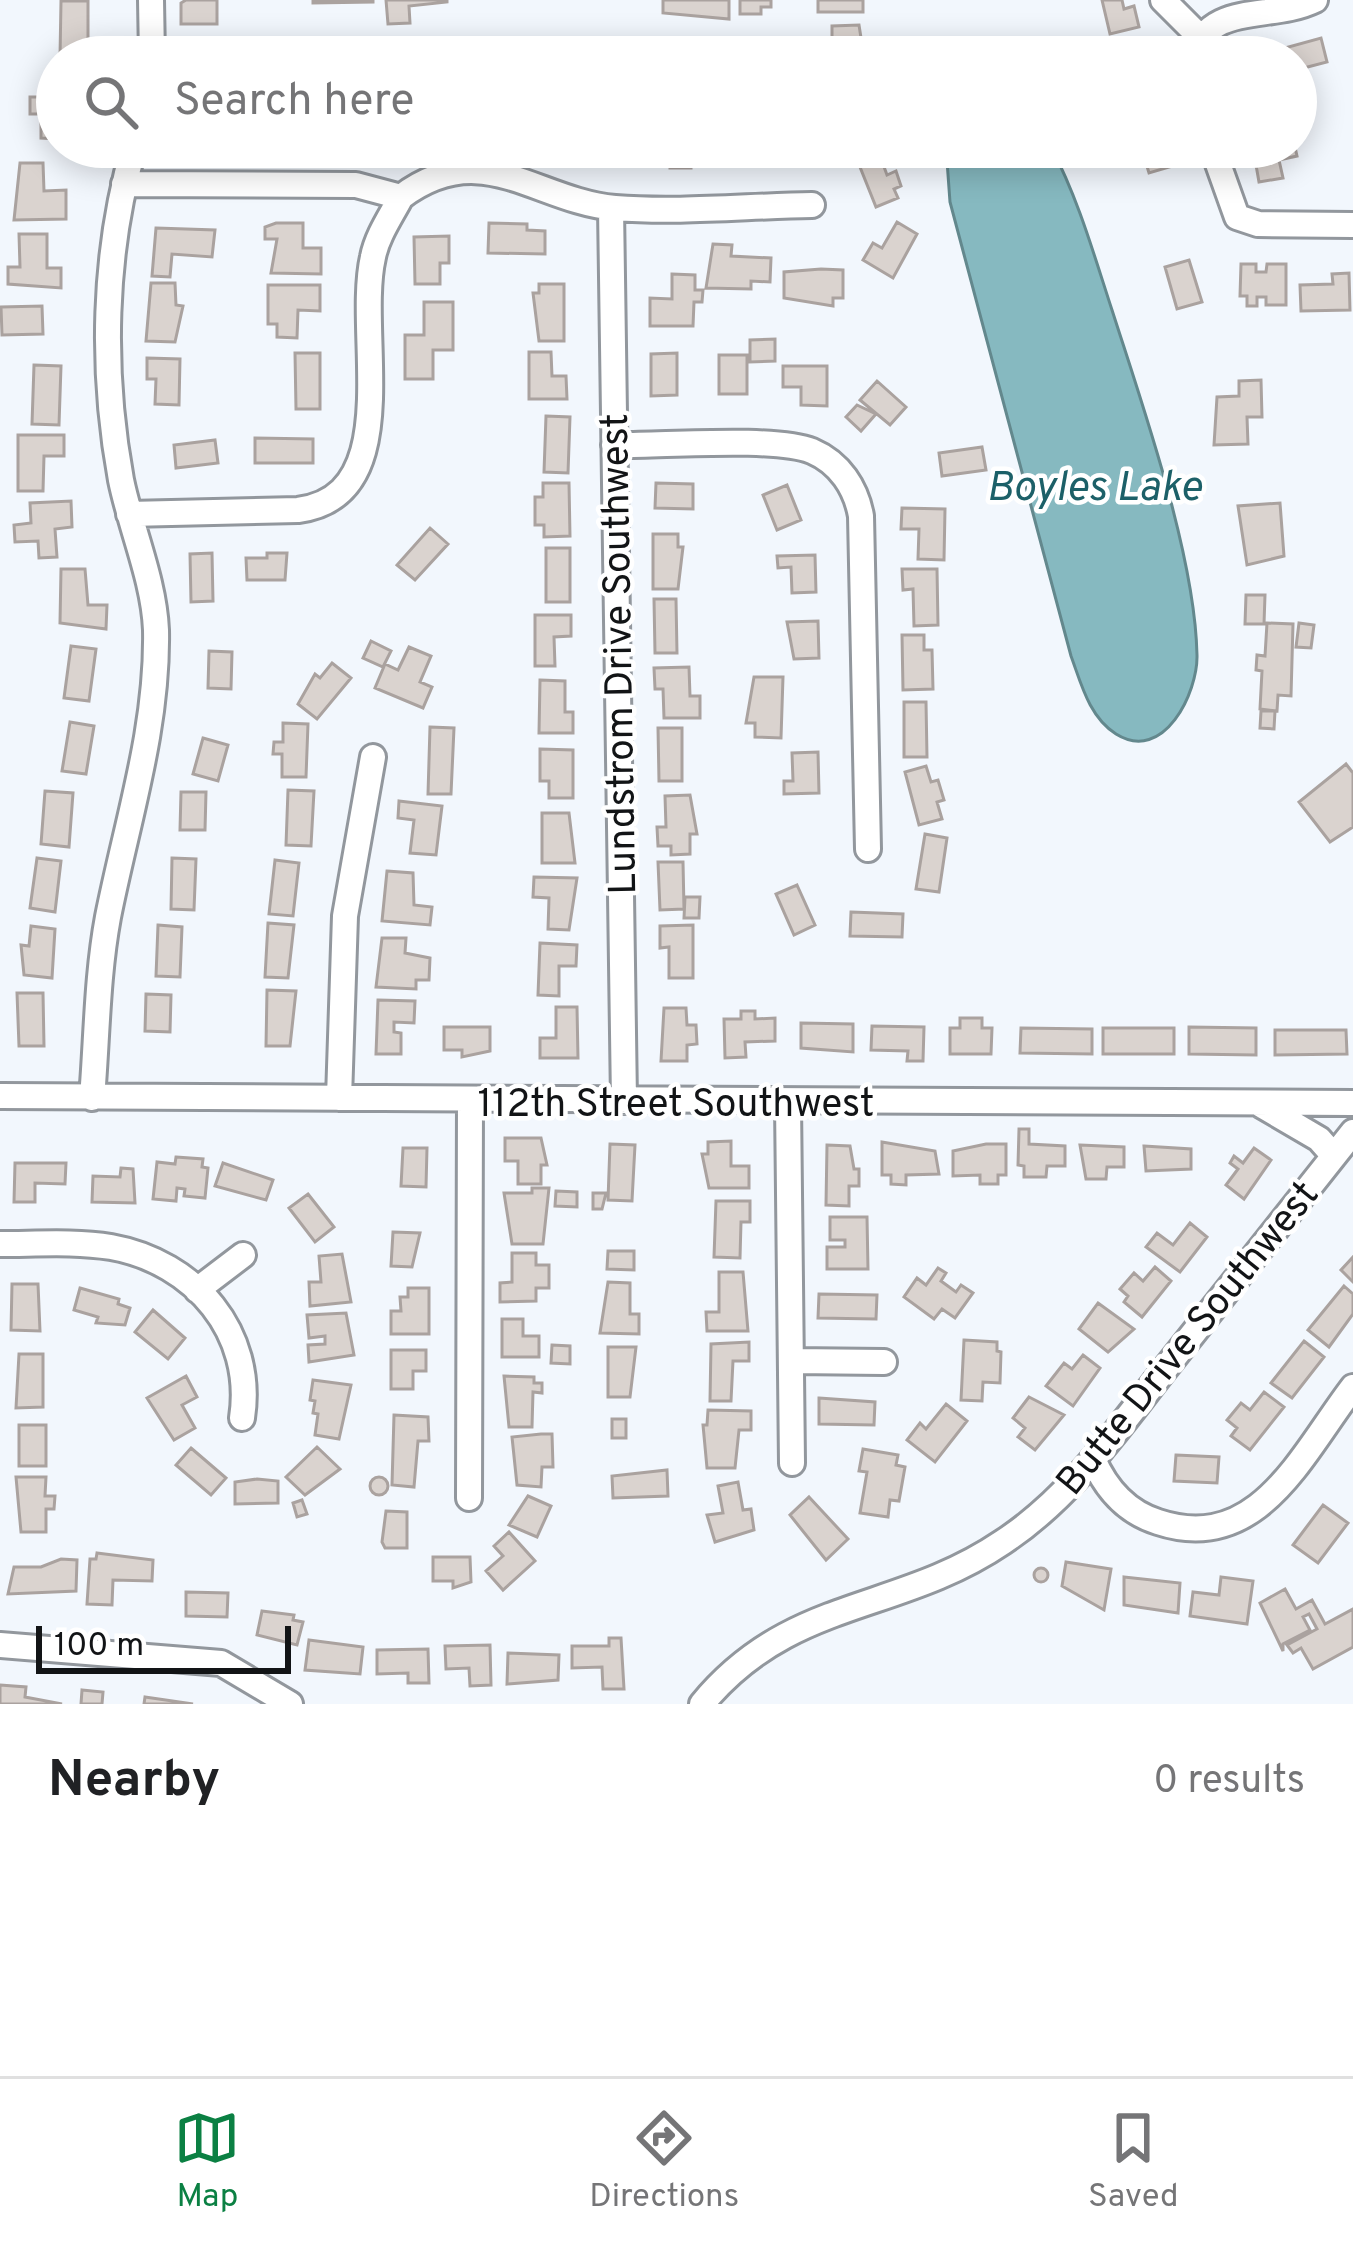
<!DOCTYPE html>
<style>
:root{--surface:#fff;--page:#f2f2f2;--text:#202124;--muted:#757577;--line:#e0e0e0;--accent:#0b8043}
body{margin:0;font-family:Overpass,sans-serif;background:var(--page);color:var(--text)}
.scale{position:absolute;left:36px;bottom:30px;width:255px;box-sizing:border-box;padding-left:12px;border:6px solid #121416;border-top:0;font-size:33px;line-height:42px;white-space:nowrap;color:#121416;-webkit-text-stroke:9px #fff;paint-order:stroke}
.list{margin:0;padding:0;list-style:none}
h2{display:flex;justify-content:space-between;align-items:center;height:156px;margin:0;padding:0 48px;font-size:51px}
h2 small{font-size:39px;font-weight:400;color:var(--muted)}
.icon{flex:none;width:66px;height:66px;fill:none;stroke:currentColor;stroke-width:2;stroke-linecap:round;stroke-linejoin:round}
.map{position:relative;flex:none;width:1353px;height:1704px;overflow:hidden}
.search{position:absolute;background:var(--surface);box-shadow:0 6px 30px #0003;left:36px;right:36px;top:36px;height:132px;display:flex;align-items:center;gap:30px;box-sizing:border-box;padding:0 42px;border-radius:66px;color:var(--muted);font-size:45px}
.sheet{height:372px;background:var(--surface)}
nav{display:flex;justify-content:space-around;align-items:center;box-sizing:border-box;height:168px;border-top:3px solid var(--line);background:var(--surface);font-size:33px;color:var(--muted)}
nav a{display:grid;justify-items:center;gap:6px}
nav .on{color:var(--accent)}
.map>svg:first-child{display:block}
.water{fill:#86b9c0;stroke:#63888d;stroke-width:3}
.building{fill:#dad3cf;stroke:#aaa29f;stroke-width:3}
.lines{fill:none;stroke-linecap:round;stroke-linejoin:round}
.minor-casing{stroke:#92979d;stroke-width:30}
.minor{stroke:#fff;stroke-width:24}
.labels{text-anchor:middle;stroke-width:9;stroke-linejoin:round;paint-order:stroke}
.street-label{font-size:39px;fill:#121416;stroke:#fff}
.water-label{font-size:42px;font-style:italic;fill:#1c6068;stroke:#fff}
</style>
<div class="map">
<svg width="1353" height="1704" viewBox="0 0 1353 1704">
<rect width="100%" height="100%" fill="#f2f7fd"/>
<path class="water" d="M946,147H1051C1078,198 1094,255 1112,310C1143,407 1195,555 1197,655C1198,692 1164,764 1116,734C1089,717 1081,683 1071,656L950,202Z"/>
<path class="building" d="M186,0H217V24H181V3Z
M313,0H373V2L313,3Z
M386,0H447V2L409,6L410,23L388,24Z
M663,0H729V19L663,13Z
M740,0H771V7H761V14H740Z
M818,0H863V12H818Z
M1102,0H1122L1124,9L1134,6L1139,27L1110,34Z
M61,1H88V57H60Z
M859,25L864,57H832V26Z
M1321,38L1327,62L1296,70V57H1283L1281,49Z
M41,85H57V139L41,138V114H30V97H40Z
M586,147H639V163L586,156Z
M670,147H709V153H691V168H670Z
M721,147H778V158L721,161Z
M791,147H842V155H810V164L791,163Z
M1141,147H1170L1176,165L1149,173Z
M1295,147L1297,156L1279,160L1283,178L1259,182L1253,148Z
M879,153L887,175L896,171L901,186L894,189L898,198L876,207L858,162Z
M20,163H43L44,191L66,190V219L14,220Z
M897,222L917,234L893,278L863,260L873,243L882,248Z
M276,223H303V248H321V274L271,273L277,239H265V227Z
M489,223L527,224V230L545,231V254L488,253Z
M156,228L215,230L212,257L172,254L170,277L152,276Z
M19,234H47V268H61V288L8,284V267H20Z
M449,236V263H440V284H415L414,237Z
M713,244L732,245L731,256L771,258L770,282L751,281V289L706,288Z
M1189,260L1202,302L1177,309L1165,267Z
M1241,264H1256V272H1266L1267,264H1286V305H1266V297H1257V306H1247V296H1240Z
M821,269L843,270V298H833V306L784,298V272Z
M1349,273L1350,310L1301,311L1300,285L1333,284L1332,274Z
M672,274L695,275V290H703L702,302H694L693,326H650V298L672,299Z
M151,283H175L176,305L183,306L175,342L146,341Z
M539,284H564V341H539L533,293H539Z
M268,285H320V311L298,310L297,338L277,337V324H268Z
M424,302H453V350H433V379H405V335H424Z
M42,306L43,334L2,335L1,307Z
M775,339V361L750,362V340Z
M529,352H551L552,376H566L567,399H529Z
M295,353H320V409H296Z
M677,353V395L651,396V354Z
M719,355H747V394H719Z
M147,358L180,359L179,405L155,404L156,379H147Z
M34,365L61,366L59,425L32,424Z
M783,366H827V406L801,405V387H783Z
M1261,380L1262,417H1247L1248,444L1214,445L1217,397L1239,396V381Z
M877,381L906,407L890,425L860,400Z
M857,405L876,414L861,431L846,417Z
M546,416L570,417L568,473L544,472Z
M18,435H64V456H44L43,491H18Z
M255,438L313,439V463H255Z
M215,440L218,463L176,468L174,445Z
M982,447L986,470L942,476L939,453Z
M543,483H569L570,536L544,537V525H535V497H543Z
M656,483L693,484V509L655,508Z
M787,485L801,520L777,530L763,495Z
M71,501L72,527L55,529L57,557L39,558L38,541L15,542L14,525L31,523L30,503Z
M1280,503L1284,556L1247,565L1238,506Z
M902,508L945,509L944,560L918,559L919,529H901Z
M430,528L448,544L415,580L397,565Z
M653,534H678V547H683L678,589H653Z
M546,548H570V602H546Z
M212,553L213,601L191,602L190,554Z
M267,553H287L285,580H247L246,558H267Z
M815,555L816,592L792,593L791,567L778,568L777,556Z
M61,569H85L88,605H107L106,629L60,623Z
M902,569H937L938,625L914,626L913,589L903,590Z
M1246,595H1265L1264,624H1245Z
M654,599H676L677,653H655Z
M535,615H571V636L554,637L555,666H535Z
M818,621L819,658L794,659L787,622Z
M1267,623L1293,624L1291,696L1278,695L1277,711L1260,709L1262,671L1256,670L1257,655L1265,656Z
M1299,623L1314,625L1311,648L1296,647Z
M902,635H924V650H932L933,689L903,690Z
M371,641L391,651L383,667L363,658Z
M71,646L96,649L89,701L64,698Z
M409,647L431,656L420,682L432,687L423,708L375,688L385,664L398,670Z
M209,651L232,652L231,689L208,688Z
M332,663L351,678L317,719L298,704L315,674L320,678Z
M689,667L690,696H700V718H664L663,689H655L654,668Z
M754,677H783L781,738L755,737V723H746Z
M540,680L565,681V712H573V733H539Z
M904,702H926L927,757H904Z
M1261,711H1275L1274,729L1260,728Z
M70,722L94,726L86,774L62,771Z
M283,723L308,724L306,777H282V754H273L274,742H283Z
M430,727L454,728L451,794H428Z
M658,728H682V781H659Z
M203,738L228,745L218,781L193,774Z
M540,749L573,750V798H549V781H540Z
M818,752L819,793L784,794V781H793L792,753Z
M1346,764L1353,773V827L1330,842L1299,802Z
M926,766L931,782L938,780L944,800L937,802L942,819L919,825L905,772Z
M288,790L314,791L311,846L286,845Z
M45,791L73,793L69,847L41,844Z
M181,792H206L205,830H180Z
M690,795L697,834H690V854L671,855V846H658L657,827H666L665,796Z
M399,801L442,806L436,855L410,853L414,820L398,818Z
M542,813H569L575,863H542Z
M925,834L947,838L939,892L916,889Z
M37,858L61,861L55,912L30,908Z
M172,858L196,859L194,910L171,909Z
M275,860L299,863L293,916L269,914Z
M658,862H683L684,909L660,910Z
M387,871L413,873L414,905L432,907L430,925L382,921Z
M534,877L577,878L569,930L548,929L549,898L533,897Z
M797,885L815,925L794,935L776,894Z
M685,897H700L699,918H684Z
M851,912L903,914L902,937L850,936Z
M268,923L294,925L288,978L265,977Z
M158,925L182,927L180,977L156,976Z
M693,925V978H669V947L660,948V926Z
M31,926L55,929L52,978L24,975L21,945L29,946Z
M382,938H406L405,953L430,958L429,980H416V989L376,987Z
M540,943L577,945L576,966H559V996L538,995Z
M267,990L296,991L290,1046H266Z
M17,993H43L44,1046H19Z
M146,994L171,995L170,1032L145,1031Z
M378,1000L415,1001L414,1023L394,1022V1032L401,1033V1054H376Z
M556,1007H577L578,1058H540V1038H556Z
M664,1008H686L687,1025H696L697,1044L687,1045V1061H661Z
M741,1011H755V1019L775,1018V1041L745,1042L746,1057L725,1058L724,1019H741Z
M960,1018H982V1028H992L991,1054H950V1028H960Z
M801,1023L853,1024V1052L801,1048Z
M872,1026L924,1027L923,1061H907L908,1051L871,1050Z
M444,1027H490V1051L462,1057V1050H444Z
M1189,1027L1256,1028V1055L1189,1054Z
M1021,1028L1092,1029V1054L1020,1053Z
M1103,1028H1174V1054H1103Z
M1275,1030H1346L1347,1054L1275,1055Z
M1019,1129H1029V1144L1065,1146V1166H1047L1046,1177H1024V1166L1018,1165Z
M505,1138H541L547,1165H541V1184H518V1161H505Z
M731,1141V1166H749V1188H709L702,1154H708V1142Z
M882,1142L935,1151L939,1174L906,1175V1185L891,1184V1175H882Z
M610,1144L635,1145L632,1201L608,1200Z
M986,1144H1006V1175H998V1184H980V1175L953,1176V1151Z
M827,1145L850,1146L854,1169H859V1186H849V1206L826,1205Z
M1080,1145L1124,1147V1167H1107L1106,1179H1086Z
M1144,1146L1191,1149V1169L1146,1171Z
M403,1148H427L426,1187L401,1186Z
M1254,1148L1271,1160L1244,1199L1226,1185L1238,1169L1230,1163L1234,1156L1243,1163Z
M176,1157L203,1159L202,1167L208,1168L205,1198L184,1196L185,1189L177,1188L176,1201L153,1199L157,1162L175,1164Z
M15,1163H66L65,1184L35,1183V1202H14Z
M223,1163L273,1180L266,1200L215,1186Z
M121,1168L133,1169L135,1203L92,1202L93,1176L120,1177Z
M532,1188H549L543,1244H512L504,1193H532Z
M556,1191L577,1192V1207L555,1206Z
M593,1193H606L602,1209H593Z
M308,1194L334,1227L315,1242L289,1208Z
M716,1201H750V1222H741L740,1258L714,1257Z
M830,1217H867L868,1269H827V1247H845V1240H830Z
M1190,1223L1207,1237L1180,1272L1146,1247L1157,1233L1173,1245Z
M393,1232L420,1233L412,1267L391,1266Z
M608,1251H634V1270L607,1269Z
M512,1253H536V1265H549V1288H536V1301L500,1302V1283L512,1282Z
M342,1254L351,1302L310,1306L309,1282H321L319,1256Z
M1353,1257V1282L1341,1270Z
M1155,1267L1171,1281L1142,1317L1124,1302L1128,1296L1120,1289L1134,1273L1143,1281Z
M938,1268L946,1273L941,1281L956,1292L961,1285L973,1293L955,1318L942,1309L934,1319L904,1297L917,1278L926,1285Z
M719,1272H743L748,1331H707L706,1312H719Z
M608,1282L630,1283V1314H639V1334L600,1333Z
M12,1284H38L40,1331L11,1330Z
M1344,1286L1353,1294V1314L1329,1347L1308,1330Z
M80,1288L119,1299L118,1304L130,1308L125,1325L96,1323L98,1317L74,1310Z
M408,1288H429V1334H391V1311H401L400,1297H408Z
M819,1294L877,1295L876,1319L818,1318Z
M1098,1303L1134,1329L1108,1352L1079,1329Z
M153,1310L185,1338L168,1359L135,1332Z
M346,1313L354,1355L309,1362L308,1345L325,1344V1336L309,1338L307,1315Z
M502,1319H523V1336H539V1357H502Z
M964,1340L997,1342V1351L1001,1352L1000,1383L983,1382L982,1401L961,1400Z
M1304,1341L1324,1357L1292,1398L1271,1383Z
M749,1342V1361H733L731,1401H710L711,1344Z
M552,1345L570,1346V1364L551,1363Z
M608,1347H636L630,1397H608Z
M391,1350H426V1371H413V1389H391Z
M19,1354H43V1407L16,1408Z
M1083,1355L1100,1368L1073,1406L1046,1386L1064,1363L1072,1369Z
M186,1376L197,1397L182,1405L195,1428L174,1440L147,1398Z
M504,1376L534,1377V1383H542V1393L533,1392L532,1427H509Z
M313,1380L351,1385L339,1439L315,1435L318,1414L313,1413L315,1401L310,1400Z
M1264,1392L1284,1407L1250,1450L1231,1436L1237,1428L1227,1420L1241,1403L1250,1410Z
M1029,1397L1064,1415L1035,1450L1018,1437L1025,1428L1013,1418Z
M819,1398L875,1402L874,1425L819,1424Z
M946,1404L967,1421L935,1462L907,1440L920,1423L926,1429Z
M708,1410L751,1411V1430H739L735,1468H707L703,1425H707Z
M394,1415L428,1417L429,1441H418L414,1487L392,1485Z
M612,1419H626V1438H612Z
M19,1425H46V1466H19Z
M541,1434H552L553,1467H542L541,1487L517,1485L512,1437Z
M317,1447L340,1469L305,1495L286,1477Z
M191,1448L226,1478L211,1495L176,1465Z
M863,1449L898,1455L896,1465L905,1467L899,1501L890,1500L888,1517L860,1513L867,1472L859,1471Z
M1176,1455L1219,1457L1217,1483L1174,1481Z
M667,1470L668,1496L613,1498L612,1476Z
M370 1486a9 9 0 1 1 18 0a9 9 0 1 1-18 0Z
M16,1477H46L45,1496H55L54,1509H46V1532H21Z
M257,1479L278,1481V1503L235,1504V1482Z
M738,1482L743,1510L751,1509L754,1530L715,1542L707,1515L723,1513L718,1486Z
M528,1496L551,1506L537,1537L509,1525Z
M809,1497L848,1539L826,1560L790,1515Z
M302,1500L307,1514L297,1517L293,1503Z
M1323,1505L1348,1523L1318,1563L1293,1545Z
M386,1511L407,1512V1548H385L382,1542Z
M509,1532L535,1561L503,1590L486,1571L503,1556L494,1546Z
M97,1553L153,1560L152,1581L113,1580L112,1605L87,1604L90,1559H96Z
M433,1557H470L471,1582L453,1588V1581H433Z
M61,1559L77,1560L76,1591L8,1594L14,1567H41Z
M1066,1562L1111,1569L1104,1610L1062,1586Z
M1034 1575a7 7 0 1 1 14 0a7 7 0 1 1-14 0Z
M1124,1577L1180,1583L1178,1613L1124,1605Z
M1221,1577L1253,1581L1247,1624L1190,1616L1193,1592L1219,1595Z
M1285,1589L1296,1609L1312,1600L1325,1624L1353,1609V1647L1313,1669L1301,1648L1293,1653L1287,1645L1317,1629L1309,1614L1303,1617L1310,1630L1283,1644V1651L1260,1603Z
M186,1592L228,1593L227,1617L186,1616Z
M262,1611L294,1615L293,1620L303,1622L297,1645L257,1635Z
M609,1638H621L624,1689H603L602,1667L572,1668V1646H609Z
M309,1640L363,1647L360,1674L305,1670Z
M490,1645L491,1685L470,1686L469,1668L446,1669L445,1646Z
M428,1649L429,1683H408V1673L377,1674V1650Z
M508,1653L559,1655L558,1680L507,1684Z
M0,1685L26,1687L25,1697L62,1704H0Z
M82,1690L103,1692L102,1704H81Z
M145,1697L193,1704H144Z"/>
<g class="lines">
<g class="minor-casing">
<path id="minor" d="M151,0L152,57
M1163,0L1201,38
M1193,57C1210,0 1270,22 1315,0
M1212,147L1237,217L1258,224L1353,225
M124,184L356,185L401,197C482,136 536,201 615,208C679,213 747,206 812,205
M611,208L624,1101
M614,445C661,446 773,436 812,451C840,463 856,488 861,516L868,849
M129,514L298,510C407,496 355,335 373,257C377,236 391,216 401,197
M0,1096L1353,1103
M92,1098C97,1037 97,976 108,917C127,821 158,729 156,630C154,580 131,529 121,480C101,371 103,253 134,147
M339,1098L345,916L373,757
M788,1103L792,1463
M1261,1105L1319,1139L1334,1156
M0,1244C36,1244 75,1241 111,1247C195,1262 255,1333 242,1418
M197,1290L243,1255
M793,1361L884,1362
M1093,1459C1106,1489 1126,1512 1158,1522C1258,1555 1301,1455 1353,1387
M469,1498L470,1101
M0,1645L221,1663L290,1704
M702,1704C790,1597 897,1614 1003,1542C1070,1498 1116,1431 1165,1369C1228,1290 1290,1211 1353,1132"/>
</g>
<use href="#minor" class="minor"/>
</g>
<g class="labels">
<g class="street-label">
<text transform="translate(617 654) rotate(-91)" y="14">Lundstrom Drive Southwest</text>
<text x="676" y="1116">112th Street Southwest</text>
<text transform="translate(1186 1337) rotate(-51)" y="14">Butte Drive Southwest</text>
</g>
<g class="water-label">
<text x="1094" y="500">Boyles Lake</text>
</g>
</g>
</svg>
<div class="scale">100 m</div>
<div class="search"><svg class="icon" aria-label="search" viewBox="0 0 24 24"><circle cx="10" cy="10" r="6"/><path d="M15 15l6 6"/></svg>Search here</div>
</div>
<section class="sheet">
<h2>Nearby<small>0 results</small></h2>
<ul class="list">
</ul>
</section>
<nav>
<a class="on"><svg class="icon" aria-label="map" viewBox="0 0 24 24"><path d="M3 6l6-2 6 2 6-2v14l-6 2-6-2-6 2zM9 4v14M15 6v14"/></svg>Map</a>
<a><svg class="icon" aria-label="directions" viewBox="0 0 24 24"><path d="M12 3l9 9-9 9-9-9zM9 14v-3h6M13 9l2 2-2 2"/></svg>Directions</a>
<a><svg class="icon" aria-label="saved" viewBox="0 0 24 24"><path d="M7 4h10v16l-5-4-5 4z"/></svg>Saved</a>
</nav>
